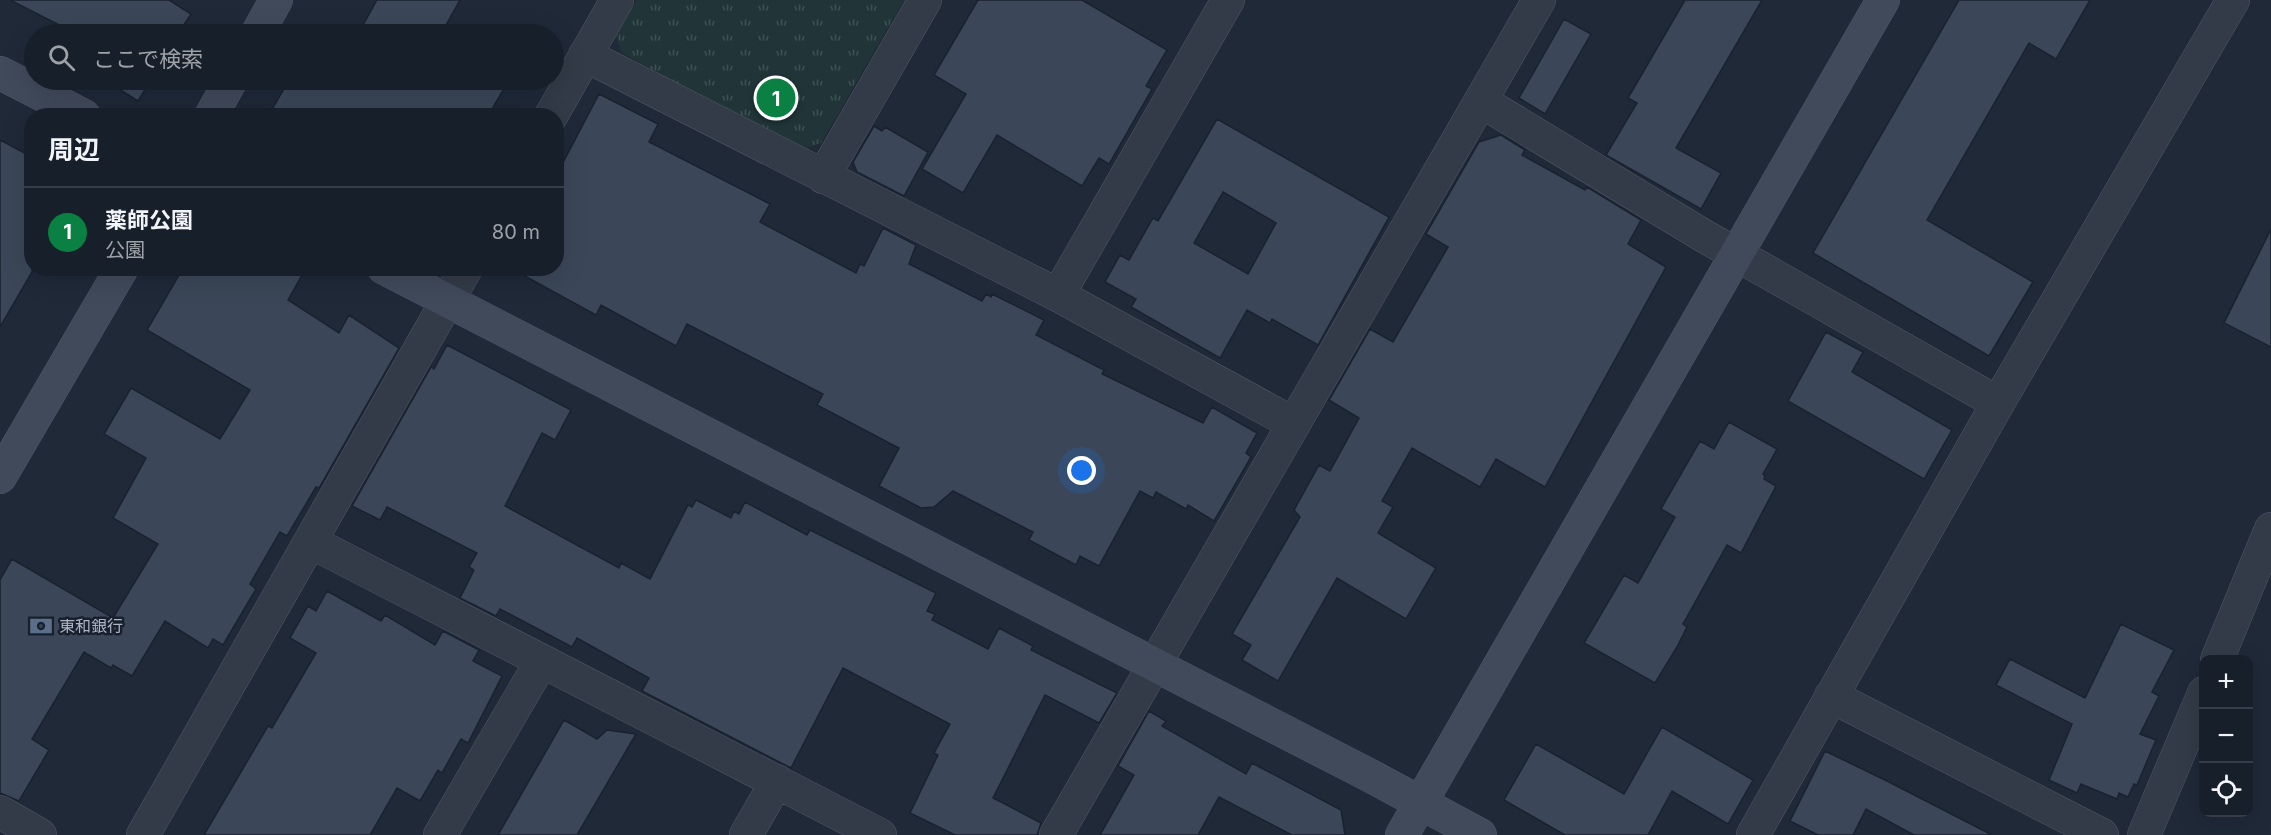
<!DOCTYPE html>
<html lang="ja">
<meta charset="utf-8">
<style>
:root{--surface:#171f2a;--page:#202732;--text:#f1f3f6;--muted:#9ea2a8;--line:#363d47;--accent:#0b8043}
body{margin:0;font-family:Inter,"Noto Sans JP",sans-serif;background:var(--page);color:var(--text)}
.controls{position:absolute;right:18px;bottom:18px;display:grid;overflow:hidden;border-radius:12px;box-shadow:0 6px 24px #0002}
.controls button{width:54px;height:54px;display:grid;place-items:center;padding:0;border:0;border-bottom:2px solid var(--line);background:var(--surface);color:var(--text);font:30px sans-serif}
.you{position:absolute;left:1082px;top:471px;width:21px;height:21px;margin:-15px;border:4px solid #fff;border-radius:50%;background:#1a73e8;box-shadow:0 0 0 9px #1a73e833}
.badge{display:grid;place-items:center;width:39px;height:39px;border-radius:50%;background:var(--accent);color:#fff;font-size:20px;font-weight:700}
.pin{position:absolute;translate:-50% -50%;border:3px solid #fff;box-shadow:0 2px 6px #0006}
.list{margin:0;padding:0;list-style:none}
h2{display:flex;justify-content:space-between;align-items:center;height:78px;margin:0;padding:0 24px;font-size:26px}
h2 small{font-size:20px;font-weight:400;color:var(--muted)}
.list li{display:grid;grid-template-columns:39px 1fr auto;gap:18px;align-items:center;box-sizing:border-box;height:90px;padding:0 24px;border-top:2px solid var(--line)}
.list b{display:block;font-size:22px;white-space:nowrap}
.list p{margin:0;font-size:20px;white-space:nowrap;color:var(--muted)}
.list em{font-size:20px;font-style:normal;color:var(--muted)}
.icon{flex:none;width:33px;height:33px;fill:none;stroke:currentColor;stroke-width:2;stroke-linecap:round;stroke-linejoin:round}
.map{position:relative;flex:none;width:2271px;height:835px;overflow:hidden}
.search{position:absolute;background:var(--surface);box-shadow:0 6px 24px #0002;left:24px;top:24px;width:540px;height:66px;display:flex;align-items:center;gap:15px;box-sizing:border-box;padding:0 21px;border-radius:33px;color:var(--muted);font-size:22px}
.panel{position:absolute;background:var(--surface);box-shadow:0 6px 24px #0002;left:24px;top:108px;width:540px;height:168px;border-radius:24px}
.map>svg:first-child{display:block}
.grass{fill:url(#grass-tufts)}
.building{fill:#3b4758;stroke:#1a222f;stroke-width:1.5;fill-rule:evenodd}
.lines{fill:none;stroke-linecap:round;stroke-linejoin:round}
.street-casing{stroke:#505866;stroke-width:34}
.secondary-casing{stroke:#505866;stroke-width:34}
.street{stroke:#333b48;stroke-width:33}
.secondary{stroke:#414a5b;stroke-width:33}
.labels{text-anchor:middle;stroke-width:5;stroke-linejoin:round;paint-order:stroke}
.poi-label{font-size:16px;fill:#adb5c5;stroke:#18202d;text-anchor:start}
</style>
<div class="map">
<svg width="2271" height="835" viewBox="0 0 2271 835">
<defs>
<pattern id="grass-tufts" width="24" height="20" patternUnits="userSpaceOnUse" patternTransform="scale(1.5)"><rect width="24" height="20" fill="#213539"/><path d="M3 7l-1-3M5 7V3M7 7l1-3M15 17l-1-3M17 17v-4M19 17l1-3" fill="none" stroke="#3f5054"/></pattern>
</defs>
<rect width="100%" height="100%" fill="#1f2938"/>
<path class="grass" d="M637,0H904L821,143L799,150L622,53L616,36Z"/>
<path class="building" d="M10,0H169L191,14L178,34H77Z
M377,0H460L441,34H358Z
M978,0H1082L1167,50L1146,86L1152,89L1109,164L1099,158L1082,186L997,135L963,193L922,169L966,94L934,75Z
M1685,0H1762L1676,148L1721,173L1701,209L1606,155L1637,103L1628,98Z
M1959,0H2090L2056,59L2029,43L1927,220L2033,282L1989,356L1813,253Z
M1564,19L1591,34L1545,114L1519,98Z
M117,80H151L138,101L114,86Z
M289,80H509L488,116H268Z
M599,94L658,124L649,142L770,204L760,222L856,273L860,264L864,266L883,228L916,245L909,264L982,301L986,294L991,297L992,294L1044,320L1036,335L1104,370L1102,374L1203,423L1212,407L1257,433L1246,453L1251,457L1214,521L1188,505L1186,509L1156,492L1153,498L1140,491L1099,566L1080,556L1076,565L1029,540L1033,532L953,491L934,507L921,508L879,486L899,448L817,405L823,394L687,324L676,346L601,305L596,315L510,268H556V176Z
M1217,119L1389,217L1318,345L1272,319L1270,323L1247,310L1220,358L1131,307L1136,299L1105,282L1120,255L1129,260L1153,218L1158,221ZM1223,192L1276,223L1248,274L1194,243Z
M874,126L882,131L885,127L928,152L904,196L857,172L853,162Z
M1501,135L1525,150L1522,155L1585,190L1587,187L1641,220L1628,244L1666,267L1545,487L1496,459L1480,487L1412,448L1382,501L1393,507L1378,533L1436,568L1406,619L1337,578L1278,681L1242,660L1251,645L1232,634L1300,517L1294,510L1319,465L1330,471L1359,418L1329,400L1370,329L1393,342L1448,247L1426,234L1479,142Z
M0,140L32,157V272L0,327Z
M2271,229V347L2224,323Z
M183,268H306L288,300L339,333L349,315L399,348L319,488L316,487L287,536L280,532L250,584L256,589L223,645L213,639L208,648L165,621L132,676L113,665L111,668L84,652L32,739L49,750L19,801L0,793V580L12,559L113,618L158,544L113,518L146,458L104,434L131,388L220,439L250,390L147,330Z
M1826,332L1863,352L1852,372L1952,430L1924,479L1788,401Z
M447,345L571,410L555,440L542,433L505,506L619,568L621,563L650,579L688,505L692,507L696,500L731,518L734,511L739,514L745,502L807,535L810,530L936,593L927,611L935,614L932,620L988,649L999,628L1033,646L1031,650L1117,693L1099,723L1045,695L993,798L1041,823L1037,835H955L910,813L938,755L934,753L950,724L843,668L791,768L642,691L649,678L577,638L572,647L500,609L496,616L460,598L474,570L469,567L477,553L387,507L380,520L352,506L431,367L434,369Z
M1729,422L1777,449L1763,474L1765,476L1764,479L1776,486L1741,553L1727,545L1683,624L1687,627L1677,647L1655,683L1584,643L1624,575L1638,583L1675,517L1661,509L1700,441L1714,449Z
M327,591L381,621L385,615L435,645L443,631L479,650L473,661L502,676L468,743L461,739L442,773L438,770L420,801L397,788L370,835H204L268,726L272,728L316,653L290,638L308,606L316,611Z
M2121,624L2174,650L2152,692L2159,696L2140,734L2156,740L2137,785L2134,784L2128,797L2119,793L2117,799L2081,784L2077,793L2049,780L2072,724L1996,685L2010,659L2085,698Z
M1149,711L1166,721L1162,726L1246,774L1252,763L1341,810L1345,835H1292L1219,797L1198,835H1100L1134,775L1118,766Z
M564,720L597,739L607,730L636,734L577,835H498Z
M1662,727L1753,780L1728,824L1672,791L1648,835H1565L1504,800L1536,744L1624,794Z
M1825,751L1887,781L1992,835H1914L1866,809L1853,835H1818L1790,821Z"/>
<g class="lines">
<g class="street-casing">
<path id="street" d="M585,55L1058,295L1294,424
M1481,101L1704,236L1998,403
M551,116L617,0
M823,177L925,0
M1058,295L1228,0
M311,542L880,835
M2217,660L2271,529
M1831,696L2102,835
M0,812L40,835
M143,835L466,268
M440,835L541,662
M746,835L777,781
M1056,835L1539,0
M1753,835L1998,403L2233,0
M2144,835L2204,693"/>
</g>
<g class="secondary-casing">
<path id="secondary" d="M257,34L276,0
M0,73L84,116
M211,116L231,80
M384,268L1367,774L1480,835
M0,477L122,268
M1402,835L1883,0"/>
</g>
<use href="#street" class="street"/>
<use href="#secondary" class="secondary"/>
</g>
<defs>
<g id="bank-bare" transform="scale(1.8)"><path d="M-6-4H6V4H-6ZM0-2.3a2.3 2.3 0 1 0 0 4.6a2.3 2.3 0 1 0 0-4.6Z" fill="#5c6f8a" stroke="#18202d" stroke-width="2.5" paint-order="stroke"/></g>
</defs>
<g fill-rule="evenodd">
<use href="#bank-bare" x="41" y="626"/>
</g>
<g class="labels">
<g class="poi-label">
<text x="59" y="632">東和銀行</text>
</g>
</g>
</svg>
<div class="controls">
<button>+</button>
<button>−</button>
<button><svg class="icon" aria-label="locate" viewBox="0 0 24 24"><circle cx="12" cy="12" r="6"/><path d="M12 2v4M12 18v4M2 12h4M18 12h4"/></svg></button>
</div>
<div class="you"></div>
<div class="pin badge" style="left:776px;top:98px">1</div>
<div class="search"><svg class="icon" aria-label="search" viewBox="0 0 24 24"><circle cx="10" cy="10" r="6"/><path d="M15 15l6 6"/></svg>ここで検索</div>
<section class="panel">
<h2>周辺<small></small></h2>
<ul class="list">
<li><span class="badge">1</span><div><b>薬師公園</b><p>公園</p></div><em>80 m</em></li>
</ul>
</section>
</div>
